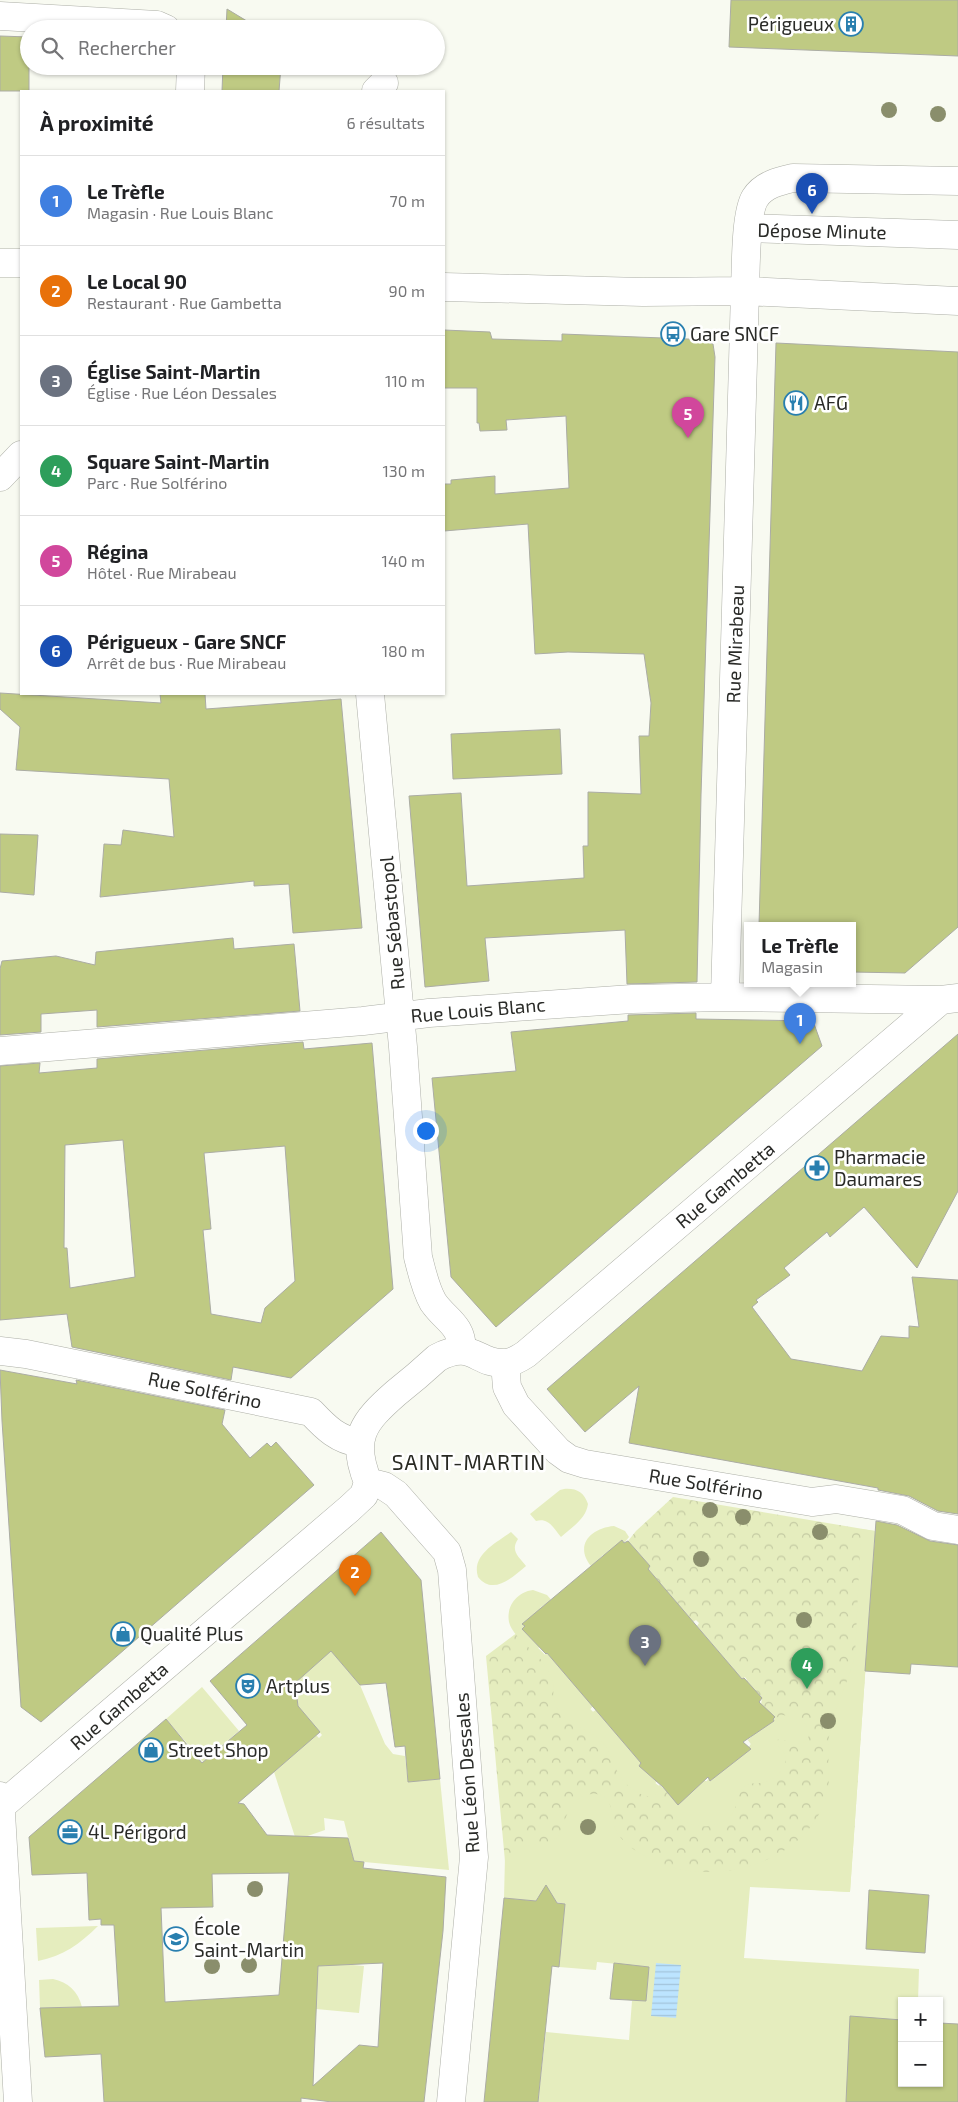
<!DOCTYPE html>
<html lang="fr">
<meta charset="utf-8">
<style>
:root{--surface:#fff;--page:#f2f2f2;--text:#202124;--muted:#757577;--line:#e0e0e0;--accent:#297faf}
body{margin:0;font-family:"Exo 2",sans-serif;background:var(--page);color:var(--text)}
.controls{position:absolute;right:15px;bottom:15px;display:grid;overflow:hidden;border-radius:0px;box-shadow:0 1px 4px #0004}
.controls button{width:45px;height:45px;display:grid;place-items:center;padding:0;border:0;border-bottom:1px solid var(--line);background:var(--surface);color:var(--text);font:25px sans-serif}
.you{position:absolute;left:425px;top:1130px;width:18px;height:18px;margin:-12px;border:4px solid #fff;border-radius:50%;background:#1a73e8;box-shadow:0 0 0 8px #1a73e833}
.badge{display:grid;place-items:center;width:32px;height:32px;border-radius:50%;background:var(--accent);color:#fff;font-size:16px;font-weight:700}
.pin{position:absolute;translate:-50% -41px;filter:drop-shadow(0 1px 2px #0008)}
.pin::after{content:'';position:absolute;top:26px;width:18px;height:15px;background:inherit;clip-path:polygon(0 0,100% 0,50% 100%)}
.popup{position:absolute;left:744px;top:922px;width:112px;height:65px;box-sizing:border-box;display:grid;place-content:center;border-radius:0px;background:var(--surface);filter:drop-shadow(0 1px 4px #0005);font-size:16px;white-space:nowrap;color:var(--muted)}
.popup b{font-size:19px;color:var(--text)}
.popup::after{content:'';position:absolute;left:50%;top:100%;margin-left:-10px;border:10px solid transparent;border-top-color:var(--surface)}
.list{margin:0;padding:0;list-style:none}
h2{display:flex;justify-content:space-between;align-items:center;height:65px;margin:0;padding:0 20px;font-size:21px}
h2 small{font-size:16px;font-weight:400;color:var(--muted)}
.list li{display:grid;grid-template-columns:32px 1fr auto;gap:15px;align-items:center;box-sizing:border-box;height:90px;padding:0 20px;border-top:1px solid var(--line)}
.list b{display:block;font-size:19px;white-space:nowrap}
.list p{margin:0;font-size:16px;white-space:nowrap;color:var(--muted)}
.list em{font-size:16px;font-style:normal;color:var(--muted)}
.icon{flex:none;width:28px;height:28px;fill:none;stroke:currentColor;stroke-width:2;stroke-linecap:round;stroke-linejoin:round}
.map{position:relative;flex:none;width:958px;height:2102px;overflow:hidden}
.search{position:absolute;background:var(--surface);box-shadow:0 1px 4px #0004;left:20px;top:20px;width:425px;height:55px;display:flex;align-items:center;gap:12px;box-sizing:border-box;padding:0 18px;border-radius:28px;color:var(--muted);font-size:19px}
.panel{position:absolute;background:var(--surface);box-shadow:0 1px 4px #0004;left:20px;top:90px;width:425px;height:605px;border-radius:0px}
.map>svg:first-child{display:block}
.park{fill:url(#park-crowns)}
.garden{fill:#e5edbe}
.water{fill:url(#water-rules)}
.building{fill:#bfca83;stroke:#abaca4;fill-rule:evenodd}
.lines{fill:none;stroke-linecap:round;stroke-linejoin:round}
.minor-casing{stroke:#adafa7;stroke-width:29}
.minor{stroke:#fff;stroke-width:28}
.tree{fill:#8a8e6c}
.labels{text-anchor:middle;stroke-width:5;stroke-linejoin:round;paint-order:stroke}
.poi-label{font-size:19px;fill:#2a2b28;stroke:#fff;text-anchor:start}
.street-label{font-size:19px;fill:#2a2b28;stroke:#fff}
.quarter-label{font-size:21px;letter-spacing:1px;fill:#292a23;stroke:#fff}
</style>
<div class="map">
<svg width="958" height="2102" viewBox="0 0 958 2102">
<defs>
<pattern id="park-crowns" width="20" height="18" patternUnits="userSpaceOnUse" patternTransform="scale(1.25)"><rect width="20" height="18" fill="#e5edbe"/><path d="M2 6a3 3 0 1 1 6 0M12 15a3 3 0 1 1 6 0" fill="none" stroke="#c5cba3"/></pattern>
<pattern id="water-rules" width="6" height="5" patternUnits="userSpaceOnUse" patternTransform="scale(1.25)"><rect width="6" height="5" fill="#bce4ff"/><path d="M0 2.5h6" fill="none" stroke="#a2c4db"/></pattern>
</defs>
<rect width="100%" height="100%" fill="#f8faf1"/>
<path class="park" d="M673,1497L875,1531L850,1892L506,1872L486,1656L522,1629L541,1645L538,1648L545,1655L547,1653L593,1706L590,1709L593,1712L596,1710L641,1763L639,1766L657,1781L655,1783L662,1788L703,1778L706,1782L709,1779L711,1781L713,1779L710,1776L750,1749L749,1747L751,1744L748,1740L769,1722L774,1721L773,1719L775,1717L772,1714L771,1715L761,1705L762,1698L760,1695L757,1697L745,1683L747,1680L745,1677L742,1679L697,1626L699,1623L696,1620L693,1622L648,1569L650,1566L628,1541L636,1531Z"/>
<path class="garden" d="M564,1489C576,1488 584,1492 588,1504C586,1519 572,1527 561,1537C554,1529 549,1517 536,1521L530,1514L560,1490Z
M614,1526L625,1531L629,1537L624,1543L622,1540L606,1558L603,1555L599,1559L596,1567L592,1565L591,1566C574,1545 591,1528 614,1526Z
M861,1529L875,1531L850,1892L750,1887L744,1958L919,1969L918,2001H902V2020L846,2102H538L546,2032L629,2040L632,2001H646L649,1967L597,1962L596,1970L559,1967L565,1904L538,1897L536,1901L504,1898L505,1857L525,1846L545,1843L557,1838C566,1821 570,1792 596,1794C615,1796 611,1819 616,1830C621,1841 631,1848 641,1854C699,1891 800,1870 825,1801C833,1780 826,1759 829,1737C833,1708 849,1683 855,1655Z
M511,1532L518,1539C510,1551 519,1557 526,1566C513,1577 493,1596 478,1577C471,1555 496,1543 511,1532Z
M533,1590L547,1595L553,1602L547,1607L544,1605L540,1608L542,1611L528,1623L526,1621L523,1623L525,1626L522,1629L541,1645L538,1648L545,1655L547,1653L593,1706L590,1709L593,1712L596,1710L641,1763L639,1766L657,1781L655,1783L658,1786L660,1785L663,1788C659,1792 655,1796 650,1796C640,1797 624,1784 620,1776C613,1765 611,1751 602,1742C589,1728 568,1726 557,1708C552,1701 554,1691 553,1683C551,1676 547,1668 543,1662C534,1650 512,1636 509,1622C506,1606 517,1592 533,1590Z
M331,1651L360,1685L385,1744L393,1754L405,1756L408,1782L440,1779L449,1870L354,1861L344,1821L324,1818L325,1830L296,1840L274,1772L316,1735L319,1738L322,1735L285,1691Z
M202,1687L239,1731L203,1762L166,1719Z
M783,1715L803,1720L810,1732L808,1738L803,1744L778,1739L777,1745L786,1755C786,1770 776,1781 760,1783C755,1783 750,1783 745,1786C737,1793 738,1805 732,1814C718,1833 683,1828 671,1811L673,1799L703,1778L706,1782L709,1779L711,1781L713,1779L710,1776L750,1749L749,1747L751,1744L748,1740L769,1722L774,1721L773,1719Z
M357,1924L353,1965L364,1966L359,2013L316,2009L313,1966Z
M98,1926C80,1944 63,1956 38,1961L36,1928Z
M53,1979C68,1982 78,1991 82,2007L40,2008L39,1980Z"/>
<path class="water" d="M656,1963L681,1965L676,2018L651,2016Z"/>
<path class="building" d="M731,0H958V56L729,47Z
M227,9L260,29H226Z
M0,36L29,37V91H0Z
M223,66H281L279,91H222Z
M444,330L490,332L492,339L562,341V334L688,339L702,340L713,344L715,357L701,795L697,982L627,984L625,930L485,938L489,981L425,987L409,796L461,793L467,886L584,878L583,846H588V792L641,794L639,736H649L651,703L644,654L568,652L535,654L528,524L444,531V484H451V480L495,476V494L569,488L566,416L506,420L507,430L480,431L479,423H477V388H444Z
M776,343L958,352V927L905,973L852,972V925H759Z
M0,693L161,703L160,694H205L206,709L341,699L362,928L293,933L289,884L254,886V881L100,897L104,844L121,845L123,830L174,837L169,779L16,770L20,727L0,709Z
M560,729L562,774L453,779L451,734Z
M0,834L38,835L34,895L0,892Z
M233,938L234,949L294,944L300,1011L97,1027V1010L41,1014V1032L0,1035V969L2,961L56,956L95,965L96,952Z
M696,1013V1019L813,1021L822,1046L496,1327L451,1277L432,1078L516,1071L511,1032L628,1021V1015Z
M958,1034V1191L917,1268L864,1207L830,1237L827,1232L784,1268L790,1275L756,1300L758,1302L752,1307L791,1359L862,1371L881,1336L909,1338V1326L919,1327L912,1277L958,1280V1514L938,1511L909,1496L878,1490V1488L629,1443L639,1386L585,1432L547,1389Z
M303,1042L304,1049L372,1043L393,1289L291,1378L233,1367L231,1380L72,1347L67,1314L0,1320V1066L40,1063L39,1073L97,1068V1059ZM123,1140L135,1277L70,1288L67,1248H64L65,1145ZM285,1146L295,1281L265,1308L261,1323L211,1314L203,1230L211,1229L204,1153Z
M0,1370L77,1384L76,1380L225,1410L222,1424L250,1458L267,1443L271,1447L276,1442L314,1485L41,1722L21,1707L2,1421Z
M876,1521L897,1525L930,1541L958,1545V1667L911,1664L910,1674L865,1671Z
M381,1532L421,1580L440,1779L408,1782L405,1746L395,1747L386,1683L360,1685L331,1651L295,1683L298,1706L320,1732L238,1803L244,1804L267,1835L348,1838L354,1861L364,1862L363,1868L446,1877L443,1931L424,2102H332L301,2098V2102H104L101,2054L45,2057L40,2008L119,2006L114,1925H101V1919L89,1920L87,1873L32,1875L29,1837L166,1719L202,1763L247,1725L210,1681ZM289,1873L279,1995L165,2002L161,1908L213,1907L212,1874ZM383,1963L378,2047L359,2045L313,2086L318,1966Z
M622,1540L624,1543L628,1541L650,1566L648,1569L742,1679L744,1678L762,1698L759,1702L775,1717L773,1719L774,1721L743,1742L751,1749L710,1781L708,1777L678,1805L663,1787L639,1766L641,1763L547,1653L546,1654L522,1629L525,1626L522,1624Z
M546,1885L557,1903L565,1904L559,1967L552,1966L538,2102H484L504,1898L536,1901Z
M869,1890L929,1895L925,1953L866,1949Z
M614,1963L649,1967L646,2001L610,1999Z
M850,2016L902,2020V2083H939V2023L958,2024V2102H846Z"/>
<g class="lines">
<g class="minor-casing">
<path id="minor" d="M0,16L157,25L166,29
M190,91L191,66
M376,91L384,83
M749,228L958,235
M0,263H21
M444,287L643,292L745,291L958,301
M0,477L21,455
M370,694L403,1047L418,1257C422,1272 425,1288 433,1302C445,1320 462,1324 462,1350
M725,997L745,291C746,270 745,214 755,198C763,185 779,181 793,178L958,181
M0,1051L363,1021L429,1013L632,999L725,997L941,1000L958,998
M0,1351L26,1354L311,1412C326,1428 338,1440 360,1443
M505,1363L507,1387L516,1405L558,1451L569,1459L585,1464L812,1502L836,1499L902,1510L933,1526L958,1530
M368,1482C350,1438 363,1422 396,1393C410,1382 424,1370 437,1358C473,1339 475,1364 505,1363C512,1363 520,1358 526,1354L941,1000
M368,1482L384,1486L396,1494L447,1552L452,1570L474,1857L451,2102
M0,1796L18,2102
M0,1807L349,1509L364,1495L368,1482"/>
</g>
<use href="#minor" class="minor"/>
</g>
<g class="tree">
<circle cx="889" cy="110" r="8"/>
<circle cx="938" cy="114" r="8"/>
<circle cx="710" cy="1510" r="8"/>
<circle cx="743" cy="1517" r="8"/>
<circle cx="820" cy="1532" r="8"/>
<circle cx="701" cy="1559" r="8"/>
<circle cx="804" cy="1620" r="8"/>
<circle cx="828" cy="1721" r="8"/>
<circle cx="588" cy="1827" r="8"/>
<circle cx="255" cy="1889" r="8"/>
<circle cx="249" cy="1965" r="8"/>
<circle cx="212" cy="1966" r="8"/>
</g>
<defs>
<g id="building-ring" transform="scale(1.25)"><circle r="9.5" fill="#fff" stroke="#297faf" stroke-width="1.5"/><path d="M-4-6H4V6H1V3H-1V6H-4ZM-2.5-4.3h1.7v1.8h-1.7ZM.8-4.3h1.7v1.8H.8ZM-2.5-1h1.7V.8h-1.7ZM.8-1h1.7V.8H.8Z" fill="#297faf"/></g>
<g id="bus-ring" transform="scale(1.25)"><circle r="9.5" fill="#fff" stroke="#297faf" stroke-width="1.5"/><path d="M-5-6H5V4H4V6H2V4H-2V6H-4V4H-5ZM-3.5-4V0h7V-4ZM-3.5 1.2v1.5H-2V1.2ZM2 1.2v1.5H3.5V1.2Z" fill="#297faf"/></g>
<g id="restaurant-ring" transform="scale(1.25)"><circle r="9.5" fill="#fff" stroke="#297faf" stroke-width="1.5"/><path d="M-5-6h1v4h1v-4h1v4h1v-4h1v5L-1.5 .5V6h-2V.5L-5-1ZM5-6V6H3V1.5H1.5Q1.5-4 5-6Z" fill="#297faf"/></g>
<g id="pharmacy-ring" transform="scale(1.25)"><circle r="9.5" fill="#fff" stroke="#297faf" stroke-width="1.5"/><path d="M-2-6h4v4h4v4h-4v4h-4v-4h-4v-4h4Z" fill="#297faf"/></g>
<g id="shop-ring" transform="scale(1.25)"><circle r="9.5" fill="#fff" stroke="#297faf" stroke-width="1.5"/><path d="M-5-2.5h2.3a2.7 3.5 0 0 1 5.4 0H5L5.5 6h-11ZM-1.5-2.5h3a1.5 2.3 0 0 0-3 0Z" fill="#297faf"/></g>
<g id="theatre-ring" transform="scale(1.25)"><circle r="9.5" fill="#fff" stroke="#297faf" stroke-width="1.5"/><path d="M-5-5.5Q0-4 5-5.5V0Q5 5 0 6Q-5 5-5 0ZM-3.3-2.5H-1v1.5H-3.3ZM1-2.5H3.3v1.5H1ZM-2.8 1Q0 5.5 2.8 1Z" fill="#297faf"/></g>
<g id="office-ring" transform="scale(1.25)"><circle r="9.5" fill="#fff" stroke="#297faf" stroke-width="1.5"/><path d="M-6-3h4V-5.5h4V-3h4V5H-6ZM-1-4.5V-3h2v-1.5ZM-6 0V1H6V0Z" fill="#297faf"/></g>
<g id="school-ring" transform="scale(1.25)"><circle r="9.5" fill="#fff" stroke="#297faf" stroke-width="1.5"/><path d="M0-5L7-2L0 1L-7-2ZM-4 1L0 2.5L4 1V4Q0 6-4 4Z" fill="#297faf"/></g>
</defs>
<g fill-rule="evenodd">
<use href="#building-ring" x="851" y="24"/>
<use href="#bus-ring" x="673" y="334"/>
<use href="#restaurant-ring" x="796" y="403"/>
<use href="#pharmacy-ring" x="817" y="1168"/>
<use href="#shop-ring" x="123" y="1634"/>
<use href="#theatre-ring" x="248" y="1686"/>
<use href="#shop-ring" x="151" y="1750"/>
<use href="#office-ring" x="70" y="1832"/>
<use href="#school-ring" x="176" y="1939"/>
</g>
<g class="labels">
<g class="poi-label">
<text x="834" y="31" text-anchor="end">Périgueux</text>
<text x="690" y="341">Gare SNCF</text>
<text x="814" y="410">AFG</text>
<text x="834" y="1164">Pharmacie<tspan x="834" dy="22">Daumares</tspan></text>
<text x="140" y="1641">Qualité Plus</text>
<text x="266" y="1693">Artplus</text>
<text x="168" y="1757">Street Shop</text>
<text x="88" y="1839">4L Périgord</text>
<text x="194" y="1935">École<tspan x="194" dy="22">Saint-Martin</tspan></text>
</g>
<g class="street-label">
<text transform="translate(822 231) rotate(1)" y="7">Dépose Minute</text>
<text transform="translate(735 644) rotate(-88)" y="7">Rue Mirabeau</text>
<text transform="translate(392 923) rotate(-95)" y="7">Rue Sébastopol</text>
<text transform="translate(478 1010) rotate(-5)" y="7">Rue Louis Blanc</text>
<text transform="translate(725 1185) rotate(-40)" y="7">Rue Gambetta</text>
<text transform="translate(205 1390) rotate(12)" y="7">Rue Solférino</text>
<text transform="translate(706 1484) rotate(9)" y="7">Rue Solférino</text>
<text transform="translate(119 1706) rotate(-41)" y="7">Rue Gambetta</text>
<text transform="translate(467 1773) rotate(-94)" y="7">Rue Léon Dessales</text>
</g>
<g class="quarter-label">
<text x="469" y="1470">SAINT-MARTIN</text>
</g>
</g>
</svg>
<div class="controls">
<button>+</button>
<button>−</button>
</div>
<div class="you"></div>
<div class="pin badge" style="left:800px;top:1044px;background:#3f7fe0">1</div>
<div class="popup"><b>Le Trèfle</b>Magasin</div>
<div class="pin badge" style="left:355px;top:1596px;background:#e8710a">2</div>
<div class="pin badge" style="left:645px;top:1666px;background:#6b7280">3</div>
<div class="pin badge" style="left:807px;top:1689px;background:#2e9e5b">4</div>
<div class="pin badge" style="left:688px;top:438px;background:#d1479c">5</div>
<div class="pin badge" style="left:812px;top:214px;background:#1a4fb4">6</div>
<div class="search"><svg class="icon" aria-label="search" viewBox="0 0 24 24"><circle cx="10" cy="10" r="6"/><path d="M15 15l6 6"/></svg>Rechercher</div>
<section class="panel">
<h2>À proximité<small>6 résultats</small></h2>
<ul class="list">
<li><span class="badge" style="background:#3f7fe0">1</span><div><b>Le Trèfle</b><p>Magasin · Rue Louis Blanc</p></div><em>70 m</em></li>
<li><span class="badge" style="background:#e8710a">2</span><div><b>Le Local 90</b><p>Restaurant · Rue Gambetta</p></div><em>90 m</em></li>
<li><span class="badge" style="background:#6b7280">3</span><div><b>Église Saint-Martin</b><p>Église · Rue Léon Dessales</p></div><em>110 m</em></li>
<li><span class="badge" style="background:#2e9e5b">4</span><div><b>Square Saint-Martin</b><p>Parc · Rue Solférino</p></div><em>130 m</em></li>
<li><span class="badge" style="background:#d1479c">5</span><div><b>Régina</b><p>Hôtel · Rue Mirabeau</p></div><em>140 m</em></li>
<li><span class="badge" style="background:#1a4fb4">6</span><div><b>Périgueux - Gare SNCF</b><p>Arrêt de bus · Rue Mirabeau</p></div><em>180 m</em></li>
</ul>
</section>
</div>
